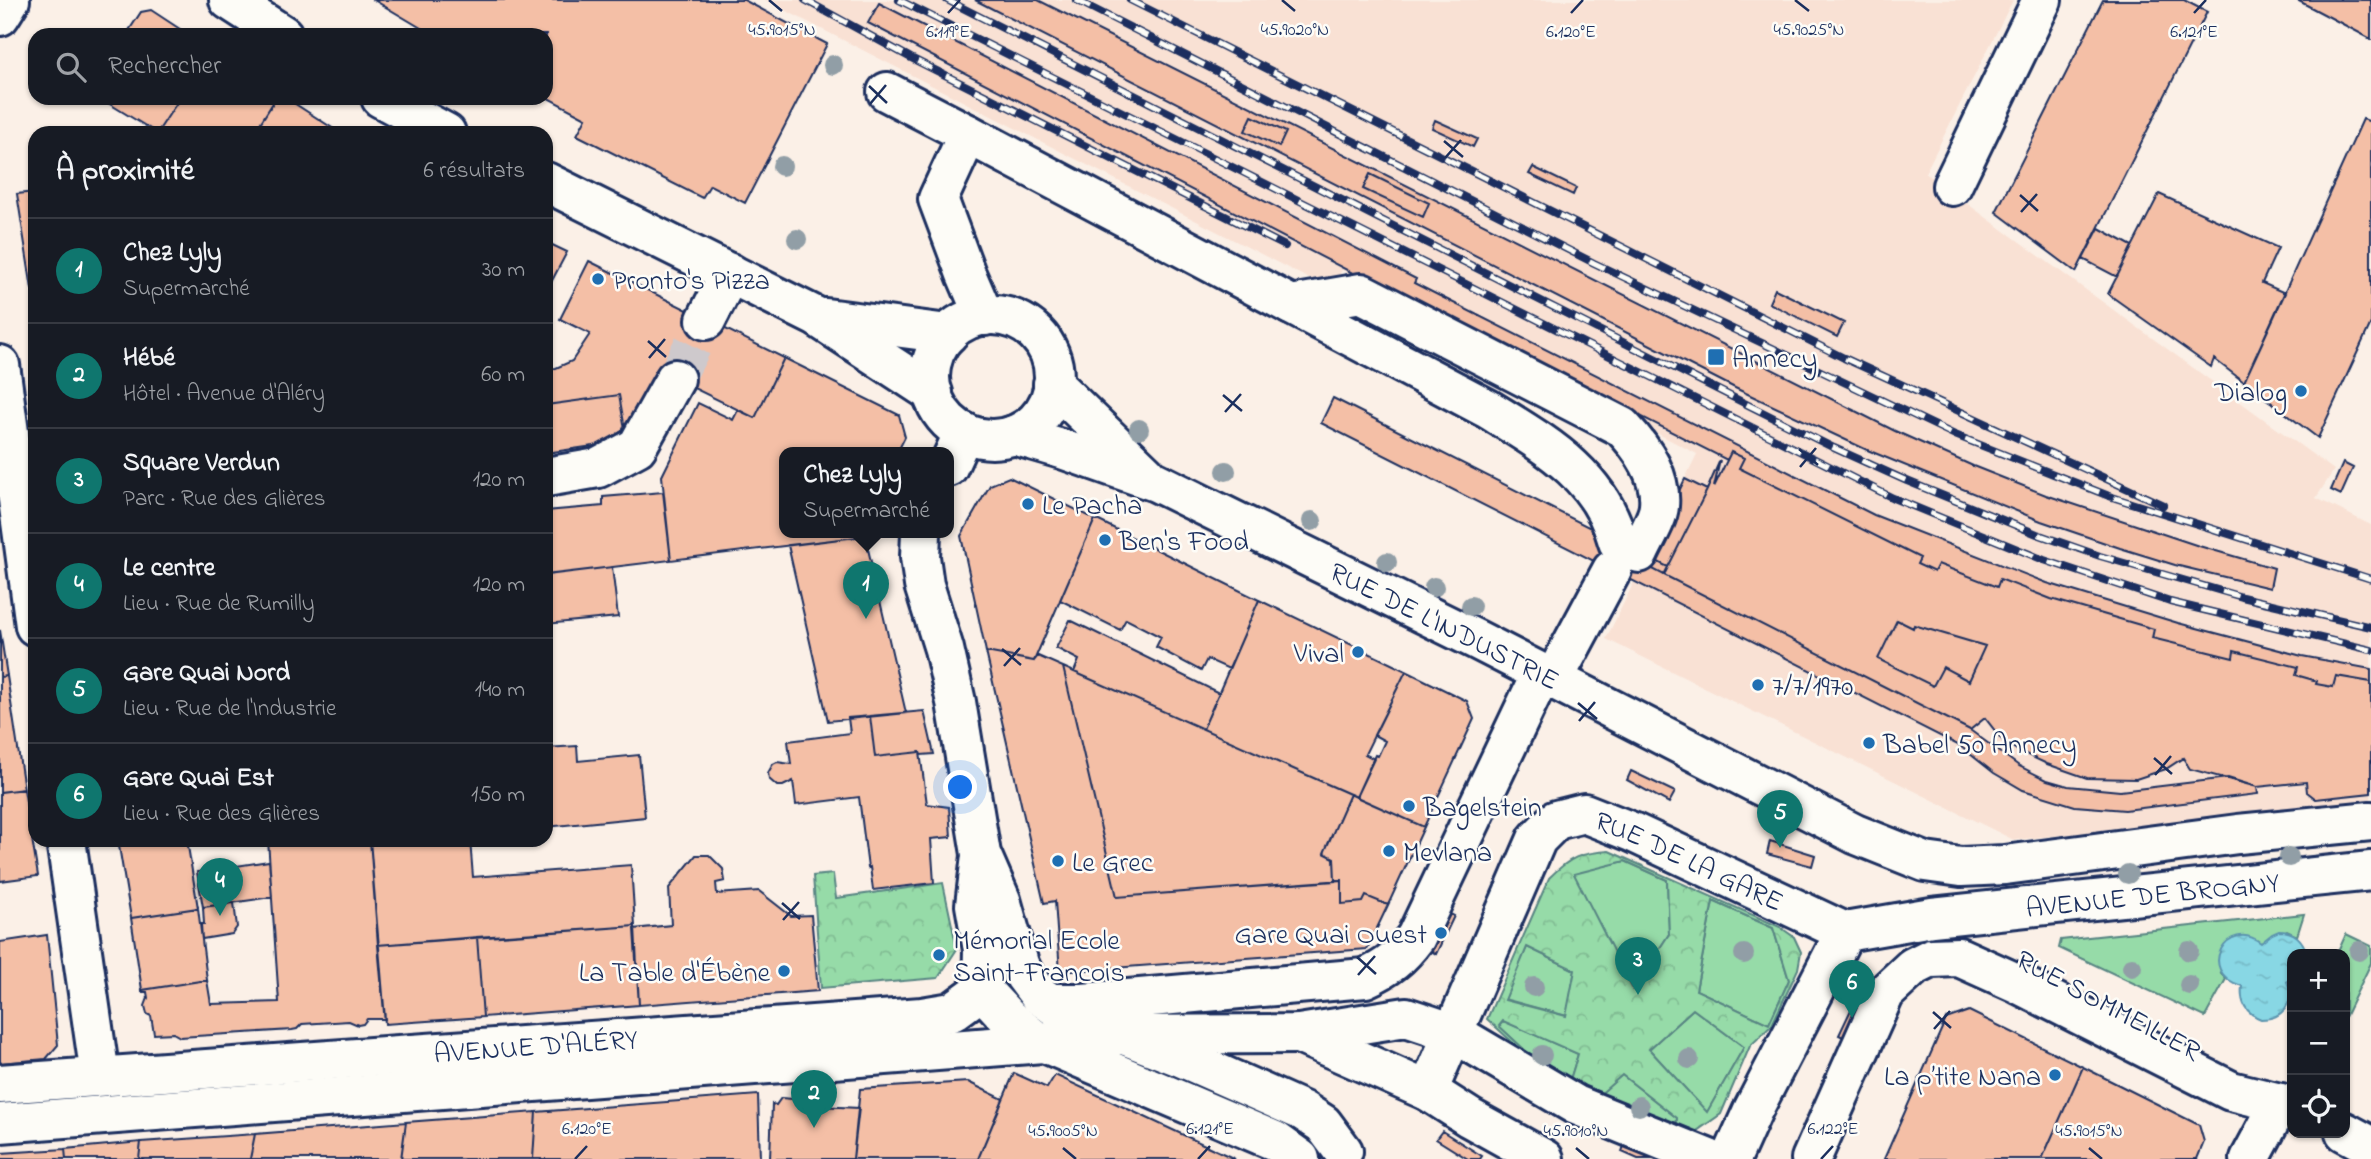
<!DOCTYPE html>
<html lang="fr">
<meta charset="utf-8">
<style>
:root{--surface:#171b24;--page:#242831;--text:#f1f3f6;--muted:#9ea1a6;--line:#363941;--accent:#0f766e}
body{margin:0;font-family:"Indie Flower",sans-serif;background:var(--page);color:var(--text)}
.controls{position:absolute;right:21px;bottom:21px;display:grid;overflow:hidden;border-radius:14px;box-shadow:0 2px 5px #0004}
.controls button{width:63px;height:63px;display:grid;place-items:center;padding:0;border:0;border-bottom:2px solid var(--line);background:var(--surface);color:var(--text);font:35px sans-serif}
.you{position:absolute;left:961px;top:788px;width:24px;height:24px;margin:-18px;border:5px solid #fff;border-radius:50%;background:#1a73e8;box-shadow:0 0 0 10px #1a73e833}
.badge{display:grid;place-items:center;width:46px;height:46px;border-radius:50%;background:var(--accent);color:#fff;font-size:23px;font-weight:700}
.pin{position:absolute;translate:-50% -58px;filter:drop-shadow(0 2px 4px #0008)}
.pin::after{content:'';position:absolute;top:37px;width:24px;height:21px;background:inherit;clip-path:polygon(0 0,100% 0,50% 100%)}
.popup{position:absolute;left:779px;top:447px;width:175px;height:91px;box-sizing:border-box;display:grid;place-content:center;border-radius:14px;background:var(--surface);filter:drop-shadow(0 2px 5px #0005);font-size:23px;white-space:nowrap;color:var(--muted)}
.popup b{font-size:26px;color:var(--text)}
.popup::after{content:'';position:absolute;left:50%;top:100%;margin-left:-14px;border:14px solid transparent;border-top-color:var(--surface)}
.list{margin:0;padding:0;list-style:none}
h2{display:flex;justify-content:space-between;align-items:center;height:91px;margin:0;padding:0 28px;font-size:30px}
h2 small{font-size:23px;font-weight:400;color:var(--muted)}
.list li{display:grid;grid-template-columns:46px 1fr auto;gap:21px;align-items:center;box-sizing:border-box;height:105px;padding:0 28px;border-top:2px solid var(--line)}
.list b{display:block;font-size:26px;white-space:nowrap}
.list p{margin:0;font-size:23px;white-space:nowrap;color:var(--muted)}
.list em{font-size:23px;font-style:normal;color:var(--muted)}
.icon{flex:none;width:38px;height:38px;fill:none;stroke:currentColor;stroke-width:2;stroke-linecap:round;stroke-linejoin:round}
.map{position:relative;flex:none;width:2371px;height:1159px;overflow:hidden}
.search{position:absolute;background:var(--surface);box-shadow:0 2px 5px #0004;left:28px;top:28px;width:525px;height:77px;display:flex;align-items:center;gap:18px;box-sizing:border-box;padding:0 24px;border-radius:21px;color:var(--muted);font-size:26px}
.panel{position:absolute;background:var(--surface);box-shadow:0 2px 5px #0004;left:28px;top:126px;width:525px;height:721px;border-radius:21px}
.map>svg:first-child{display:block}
.built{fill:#f9e1d4}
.grass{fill:#96dba8;stroke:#588583;stroke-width:2}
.forest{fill:url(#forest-crowns);stroke:#588583;stroke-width:2;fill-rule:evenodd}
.water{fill:url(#water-ripples);stroke:#5c94ae;stroke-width:2}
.building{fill:#f4bfa6;stroke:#1b2f5e;stroke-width:2}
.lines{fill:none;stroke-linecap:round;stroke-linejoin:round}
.minor-tunnel{stroke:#cec9cc;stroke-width:38;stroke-dasharray:38 19;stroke-linecap:butt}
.minor-casing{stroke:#1b2f5e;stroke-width:44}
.minor{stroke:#fdfcf7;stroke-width:38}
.rail-casing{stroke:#1b2f5e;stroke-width:8}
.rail{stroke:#fdfcf7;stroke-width:5;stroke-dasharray:16;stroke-linecap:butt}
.tree{fill:#919ea6}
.ticks{fill:none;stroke:#1b2f5e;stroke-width:2.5}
.poi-dot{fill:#1f6fb2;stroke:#fdfcf7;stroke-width:2.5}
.labels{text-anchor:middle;stroke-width:5;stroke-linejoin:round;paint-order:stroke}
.poi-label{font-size:28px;fill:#1b2f5e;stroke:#fdfcf7;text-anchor:start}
.street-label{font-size:28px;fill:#1b2f5e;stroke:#fdfcf7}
.ticks-label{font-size:18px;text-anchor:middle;fill:#1b2f5e;stroke:#fdfcf7;stroke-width:5;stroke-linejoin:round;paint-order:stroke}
</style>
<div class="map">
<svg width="2371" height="1159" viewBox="0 0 2371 1159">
<defs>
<pattern id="forest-crowns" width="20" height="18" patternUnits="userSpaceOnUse" patternTransform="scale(1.75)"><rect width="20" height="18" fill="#96dba8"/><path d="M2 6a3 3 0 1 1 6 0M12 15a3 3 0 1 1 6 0" fill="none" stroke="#81bc93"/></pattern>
<pattern id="water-ripples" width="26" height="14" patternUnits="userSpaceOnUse" patternTransform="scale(1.75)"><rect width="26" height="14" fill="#88d7e4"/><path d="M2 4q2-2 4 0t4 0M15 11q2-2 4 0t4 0" fill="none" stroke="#75b9c6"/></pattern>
</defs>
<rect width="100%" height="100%" fill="#fbf0e7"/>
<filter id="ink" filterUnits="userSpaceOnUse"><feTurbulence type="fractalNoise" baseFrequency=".0143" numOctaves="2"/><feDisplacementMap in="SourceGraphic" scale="14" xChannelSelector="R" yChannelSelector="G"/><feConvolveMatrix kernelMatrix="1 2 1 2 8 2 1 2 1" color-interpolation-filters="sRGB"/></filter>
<g filter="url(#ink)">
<path class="built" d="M765,0H2013L1925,173L2334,470L2316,498L2371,525V804L2014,840L1606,639L1697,454L1342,270L1331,290Z"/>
<path class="grass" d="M1625,861L1667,880L1669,934L1632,991L1573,873Z
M1713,901L1773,928L1789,980L1769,1024L1696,990Z
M2304,914L2297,936L2287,931L2261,943L2221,973L2226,979L2205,1017L2059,948L2061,940Z
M2346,934L2371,946V963L2345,1017V954H2337Z
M1527,947L1575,970L1567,1016L1504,999Z
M1693,1009L1744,1047L1707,1113L1649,1049Z
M1504,1021L1578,1054L1569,1083L1556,1079L1499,1026Z
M1622,1075L1677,1118L1676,1134L1595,1098Z"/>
<path class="forest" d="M1609,851L1780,927L1794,937L1801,952L1798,969L1772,1025L1750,1046L1721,1114L1684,1140L1556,1082L1487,1019L1549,878C1570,857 1580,853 1609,851ZM1625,861L1667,880L1669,934L1633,990L1574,874ZM1713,901L1773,928L1789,980L1769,1024L1696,990ZM1527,947L1575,970L1566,1016L1505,1000ZM1693,1009L1744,1047L1707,1112L1649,1049ZM1503,1021L1578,1054L1569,1083L1556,1079L1499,1026ZM1622,1075L1677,1118L1676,1134L1596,1098Z
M833,874L836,898L943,883L957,949L938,978L821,988L813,876Z"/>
<path class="water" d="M2279,931C2295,931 2303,939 2307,954H2292V979L2287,981C2296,1002 2283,1019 2261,1019C2246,1013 2240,1003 2242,986C2194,972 2228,916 2261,943L2272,934Z"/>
<path class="building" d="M374,0H744L827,44L745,203L710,185L702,198L577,135L586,118L546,97V35H423L426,31Z
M975,0H1038L1895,431L1973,466L2046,495L2199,546L2274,568L2270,588L2175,565L2120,548L2041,521L1865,449L1735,388Z
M2103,0H2184L2207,12L2076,272L1996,212Z
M2297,0H2371V39Z
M879,3L1416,279L1414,283L1874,515L2047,583L2178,623L2302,656L2371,669V682L2336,676L2333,687L2316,684L2317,681L2296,675L2298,667L2234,651L2233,658L2152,638L2154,629L2051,599L2000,579L1997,587L1938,564L1934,572L1917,564L1920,558L1739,468L1744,458L1731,452L1727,460L1407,298L1405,300L868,23Z
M151,10L189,35H126L141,12Z
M100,98H180L157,133Z
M180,98H276L254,133H157Z
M276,98H286L340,133H254Z
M1252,116L1286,132L1279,147L1245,131Z
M2363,119L2371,122V323L2318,438L2244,382Z
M1435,120L1477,139L1473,147L1432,128Z
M1533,167L1576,188L1573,195L1529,174Z
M1370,174L1429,203L1423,217L1363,189Z
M35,192V289H32L17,194Z
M2159,194L2278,248L2262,283L2285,293L2244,382L2214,359L2211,367L2108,294Z
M2099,228L2132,246L2117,277L2083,259Z
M546,242L567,252L546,292Z
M589,261L784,358L755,418L657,370L625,429L619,395L546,405V369L556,368L572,361L590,334L560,319Z
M1775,289L1844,323L1837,337L1769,303Z
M784,358L899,415L905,437L897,453H784V533H864L865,536L671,560L662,476L698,403L733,420L738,410L755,418Z
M619,395L625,429L600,445L546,453V405Z
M1333,398L1668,567L1664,575L1970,730L2019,766L2047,780L2068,786L2120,791L2228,778L2257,787L2258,794L2125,810L2075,806L2023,790L1994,773L1960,746L1321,423Z
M1731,452L1744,458L1739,468L1920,558L1917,564L1934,572L1938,564L1997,587L2000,579L2051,599L2154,629L2152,638L2233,658L2234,651L2298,667L2296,675L2317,681L2316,684L2333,687L2336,676L2371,682V793L2316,799L2307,792L2306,782L2257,787L2190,769L2183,758L2166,769L2136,779L2087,778L2047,764L2017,750L2003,741L1985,718L1970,730L1664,575L1707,490L1720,460L1714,487Z
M2343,463L2353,468L2341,495L2331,490Z
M1009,477L1095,519L1034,661L986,652L961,536L990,485Z
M1685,479L1707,490L1664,575L1643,564Z
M663,492L671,560L546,575V511L603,506V497Z
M1095,519L1259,600L1229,669L1207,659L1201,671L1156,647L1161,637L1126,619L1120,630L1060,600Z
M865,536L906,713L828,721L788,545Z
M612,567L618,617L546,624V575Z
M1259,600L1406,671L1365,754L1374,759L1356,797L1203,729Z
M1070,620L1219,693L1203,729L1074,672L1079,660L1056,648Z
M1897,620L1913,628L1914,625L1985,646L1969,681L1943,667L1933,686L1878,659Z
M0,630L7,676L0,677Z
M986,652L1034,661L1038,656L1063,667L1117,897L1342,880V904L1363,902L1366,896L1388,905L1367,949L1060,972L1055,901L1044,903Z
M1063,667L1350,794L1324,853L1334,858L1335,881L1117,897Z
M1406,671L1467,701L1474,719L1424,827L1356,797L1375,755L1378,756L1385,741L1374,735Z
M7,676L24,789L0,792V677Z
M924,711L934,754L921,755L920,752L875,757L870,716Z
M870,716L875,757L920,752L927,804L949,807L951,837L931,839L934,883L873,890L870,867L868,868L859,797L796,805L793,781L783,786H777L769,779L768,773L773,764L777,762L791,764L788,741L850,733L848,718Z
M577,746L578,761L639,755L645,817L546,827V748Z
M1631,771L1675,792L1669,803L1627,780Z
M24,789L38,876L0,881V792Z
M1350,794L1424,827L1388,905L1366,896L1363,902L1342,904V880H1335L1334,858L1324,853Z
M118,840H187L198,908L131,918Z
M268,840H370L385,1019H367L363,1024L358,1025L349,1021L302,1024L297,1029L292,1030L180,1037L173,1033L154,1034L151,1016L147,1014L145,1006L148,998L147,992H142V990L207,980L211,1004L279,1002Z
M370,840H470L473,877L631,865L635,926L378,945Z
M1770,841L1815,855L1812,866L1767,854Z
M696,855H709L723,869L725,881L716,883L717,894L759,891L791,916L811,915L818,991L639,1005L634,929L671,925L669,888Z
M269,861L272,897L203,907L197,872Z
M234,903L237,927L232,934L202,939L201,924H204L203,907Z
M198,908L207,980L142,990L131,918Z
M1446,912L1454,916L1436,954L1428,949Z
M635,926L639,1005L483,1017L477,937Z
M47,935L58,1045L46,1059L0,1063V942Z
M477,937L483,1017L385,1024L378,945Z
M1857,997L1865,1002L1847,1039L1839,1035Z
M1969,1011L2083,1067L2042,1159H1884L1946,1019Z
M2083,1067L2199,1125L2204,1142L2197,1159H2042Z
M1014,1073L1047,1088L1055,1075L1235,1159H978Z
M968,1082L1003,1099L978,1159H853L860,1089Z
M758,1095L760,1159H533L536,1112Z
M781,1098L793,1099L797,1105L859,1108L853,1159H770L772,1104L776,1105Z
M536,1112L533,1159H401L406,1122Z
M406,1122L401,1159H250L255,1134Z
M1442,1131L1482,1156L1480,1159H1468L1436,1139Z
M255,1134L250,1159H139L141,1142Z
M141,1142L139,1159H66L65,1149Z
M1625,1142L1662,1159H1638L1622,1152Z
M65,1149L66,1159H1V1153Z"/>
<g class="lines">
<path class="minor-tunnel" d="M675,379L706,320"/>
<g class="minor-casing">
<g id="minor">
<path d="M229,0L283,35"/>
<path d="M0,16L10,0"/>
<path d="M887,92L968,134"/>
<path d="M381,98L446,133"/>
<path d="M546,182L817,317L933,393"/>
<path d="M1952,186L2042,0"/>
<path d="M1291,305L1361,293L1622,427C1641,447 1662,476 1659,506C1658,519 1644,541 1639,553"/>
<circle cx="992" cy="377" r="62"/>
<path d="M984,316L966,274L938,199L968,134L1488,409C1544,444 1600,474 1618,542"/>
<path d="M826,318L948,334"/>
<path d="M706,320L730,273"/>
<path d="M0,365L35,626"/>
<path d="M1053,384L1146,474"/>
<path id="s1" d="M1014,435L1065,450L1156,482L1477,640L1855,834L1925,862L1961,867L2005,865L2238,834L2371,821"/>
<path d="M948,467L964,432"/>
<path d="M546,477L598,468L637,447L675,379"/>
<path d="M921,533L920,557L924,585L944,649L956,702L981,854L1001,900L1019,964L1024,975L1039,995L1060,1010L1183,1058L1303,1111L1323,1124L1343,1151"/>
<path d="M1553,680L1612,570"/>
<path d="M66,840L100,1076"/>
<path d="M981,856L975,905L983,950L982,990"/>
<path id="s2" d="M1845,932L1932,917L2371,871"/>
<path d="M982,990L1009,1019L1033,1038L1275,1141L1300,1159"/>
<path d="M1054,1003H1083L1365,978C1388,968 1401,957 1416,937L1541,674"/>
<path d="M1299,1034L1428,1091L1470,1118L1544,1159"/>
<path id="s3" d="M0,1084L922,1017L952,1012L982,990"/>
<path id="s4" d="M1428,1091L1537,839L1556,820L1584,813L1632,832L1845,932"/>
<path d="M0,1123L1043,1043L1079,1042L1120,1035L1299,1034L1406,1017L1454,1033L1576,1105L1709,1159"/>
<path d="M2345,1132L2371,1146"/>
<path d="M1731,1159L1753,1110L1845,932"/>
<path d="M1811,1159L1885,993L1913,967L1931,958L1959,957L2019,984L2231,1091L2280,1103L2292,1108"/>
<path d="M2250,1159L2280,1103"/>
</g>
</g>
<use href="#minor" class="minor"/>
<g class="rail-casing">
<path id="rail" d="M805,0L911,58L1285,246
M899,0L1893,498L2044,560L2170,602L2371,650
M947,0L1567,314L1834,448L1907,481L2037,534L2100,556L2242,597L2371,627
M1076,0L1594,263L1955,435L2109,496L2371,579
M1130,0L1844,358L2163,505"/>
</g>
<use href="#rail" class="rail"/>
</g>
<g class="tree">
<circle cx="833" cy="65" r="10"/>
<circle cx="782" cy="166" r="10"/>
<circle cx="797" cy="239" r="10"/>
<circle cx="1139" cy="429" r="10"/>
<circle cx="1226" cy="471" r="10"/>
<circle cx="1312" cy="521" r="10"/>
<circle cx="1387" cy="562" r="10"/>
<circle cx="1434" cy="587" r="10"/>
<circle cx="1471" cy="606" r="10"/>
<circle cx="2289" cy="857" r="10"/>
<circle cx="2128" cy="874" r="10"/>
<circle cx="2189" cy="951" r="10"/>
<circle cx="2359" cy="951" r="10"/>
<circle cx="1744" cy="954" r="10"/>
<circle cx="2132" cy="967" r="10"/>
<circle cx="2189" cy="985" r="10"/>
<circle cx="1534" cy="987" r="10"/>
<circle cx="1542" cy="1055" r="10"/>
<circle cx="1689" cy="1059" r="10"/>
<circle cx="1639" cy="1106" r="10"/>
</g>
</g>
<path class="ticks" d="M769,0L782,11M1282,0L1295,11M1795,0L1809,11M948,13L960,0M1571,13L1583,0M2194,13L2206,0M869,86L887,103M870,104L886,85M1444,141L1463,157M1445,158L1461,140M2020,195L2038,211M2021,212L2037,194M648,341L666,357M649,358L665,339M1223,395L1242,411M1225,412L1241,394M1799,449L1818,465M1800,467L1816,448M1002,649L1021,665M1004,666L1020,648M1578,703L1597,719M1579,721L1595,702M2154,758L2172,774M2155,775L2171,756M782,903L800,919M783,920L799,902M1357,957L1376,974M1358,975L1375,956M1933,1012L1951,1028M1934,1029L1950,1011M1063,1148L1076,1159M1576,1148L1589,1159M2089,1148L2102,1159M575,1159L587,1146M1198,1159L1210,1146M1821,1159L1833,1146"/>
<g class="poi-dot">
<circle cx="598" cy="279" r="7"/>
<rect x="1707" y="348" width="18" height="18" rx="3.5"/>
<circle cx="2301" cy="391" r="7"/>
<circle cx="1028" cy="504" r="7"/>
<circle cx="1105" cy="540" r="7"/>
<circle cx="1358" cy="652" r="7"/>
<circle cx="1758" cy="685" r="7"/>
<circle cx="1869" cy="743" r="7"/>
<circle cx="1409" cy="806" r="7"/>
<circle cx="1389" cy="851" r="7"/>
<circle cx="1058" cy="861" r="7"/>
<circle cx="1441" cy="933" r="7"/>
<circle cx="939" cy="955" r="7"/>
<circle cx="784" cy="971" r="7"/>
<circle cx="2055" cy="1075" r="7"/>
</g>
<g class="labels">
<g class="poi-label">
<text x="612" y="289">Pronto's Pizza</text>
<text x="1732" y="367">Annecy</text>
<text x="2287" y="401" text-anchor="end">Dialog</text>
<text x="1042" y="514">Le Pacha</text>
<text x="1119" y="550">Ben's Food</text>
<text x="1344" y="662" text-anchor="end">Vival</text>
<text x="1772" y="695">7/7/1970</text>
<text x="1883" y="753">Babel 50 Annecy</text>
<text x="1423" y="816">Bagelstein</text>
<text x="1403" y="861">Mevlana</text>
<text x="1072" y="871">Le Grec</text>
<text x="1427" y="943" text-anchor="end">Gare Quai Ouest</text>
<text x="953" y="949">Mémorial Ecole<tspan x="953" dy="32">Saint-Francois</tspan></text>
<text x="770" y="981" text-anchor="end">La Table d'Ébène</text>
<text x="2041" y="1085" text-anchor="end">La p’tite Nana</text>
</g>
<g class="street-label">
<text dy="10" stroke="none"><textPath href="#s1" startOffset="472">RUE DE L'INDUSTRIE</textPath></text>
<text dy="10" stroke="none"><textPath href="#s4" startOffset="446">RUE DE LA GARE</textPath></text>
<text dy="10" stroke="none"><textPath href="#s2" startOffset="310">AVENUE DE BROGNY</textPath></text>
<text transform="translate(2109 1004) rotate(28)" y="10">RUE SOMMEILLER</text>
<text dy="10" stroke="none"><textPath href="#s3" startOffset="537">AVENUE D'ALÉRY</textPath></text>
</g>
</g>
<g class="ticks-label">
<text x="782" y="35">45.9015°N</text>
<text x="1295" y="35">45.9020°N</text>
<text x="1809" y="35">45.9025°N</text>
<text x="948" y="37">6.119°E</text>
<text x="1571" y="37">6.120°E</text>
<text x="2194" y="37">6.121°E</text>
<text x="587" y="1134">6.120°E</text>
<text x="1210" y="1134">6.121°E</text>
<text x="1833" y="1134">6.122°E</text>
<text x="1063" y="1136">45.9005°N</text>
<text x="1576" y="1136">45.9010°N</text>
<text x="2089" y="1136">45.9015°N</text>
</g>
</svg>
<div class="controls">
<button>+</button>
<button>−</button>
<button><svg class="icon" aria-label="locate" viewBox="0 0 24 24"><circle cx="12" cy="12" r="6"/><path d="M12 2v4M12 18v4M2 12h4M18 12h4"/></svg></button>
</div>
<div class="you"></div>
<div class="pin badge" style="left:866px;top:619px">1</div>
<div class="popup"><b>Chez Lyly</b>Supermarché</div>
<div class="pin badge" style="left:814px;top:1128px">2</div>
<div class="pin badge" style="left:1638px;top:995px">3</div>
<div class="pin badge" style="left:220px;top:916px">4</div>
<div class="pin badge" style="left:1780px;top:848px">5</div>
<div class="pin badge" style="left:1852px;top:1018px">6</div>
<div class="search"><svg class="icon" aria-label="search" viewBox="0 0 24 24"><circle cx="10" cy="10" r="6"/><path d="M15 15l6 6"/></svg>Rechercher</div>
<section class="panel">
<h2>À proximité<small>6 résultats</small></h2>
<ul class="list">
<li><span class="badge">1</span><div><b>Chez Lyly</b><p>Supermarché</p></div><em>30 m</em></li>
<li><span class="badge">2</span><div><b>Hébé</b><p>Hôtel · Avenue d'Aléry</p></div><em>60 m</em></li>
<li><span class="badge">3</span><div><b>Square Verdun</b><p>Parc · Rue des Glières</p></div><em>120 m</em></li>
<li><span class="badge">4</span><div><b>Le centre</b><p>Lieu · Rue de Rumilly</p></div><em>120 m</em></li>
<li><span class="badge">5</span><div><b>Gare Quai Nord</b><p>Lieu · Rue de l'Industrie</p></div><em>140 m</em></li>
<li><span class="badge">6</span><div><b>Gare Quai Est</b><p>Lieu · Rue des Glières</p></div><em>150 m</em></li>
</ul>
</section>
</div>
